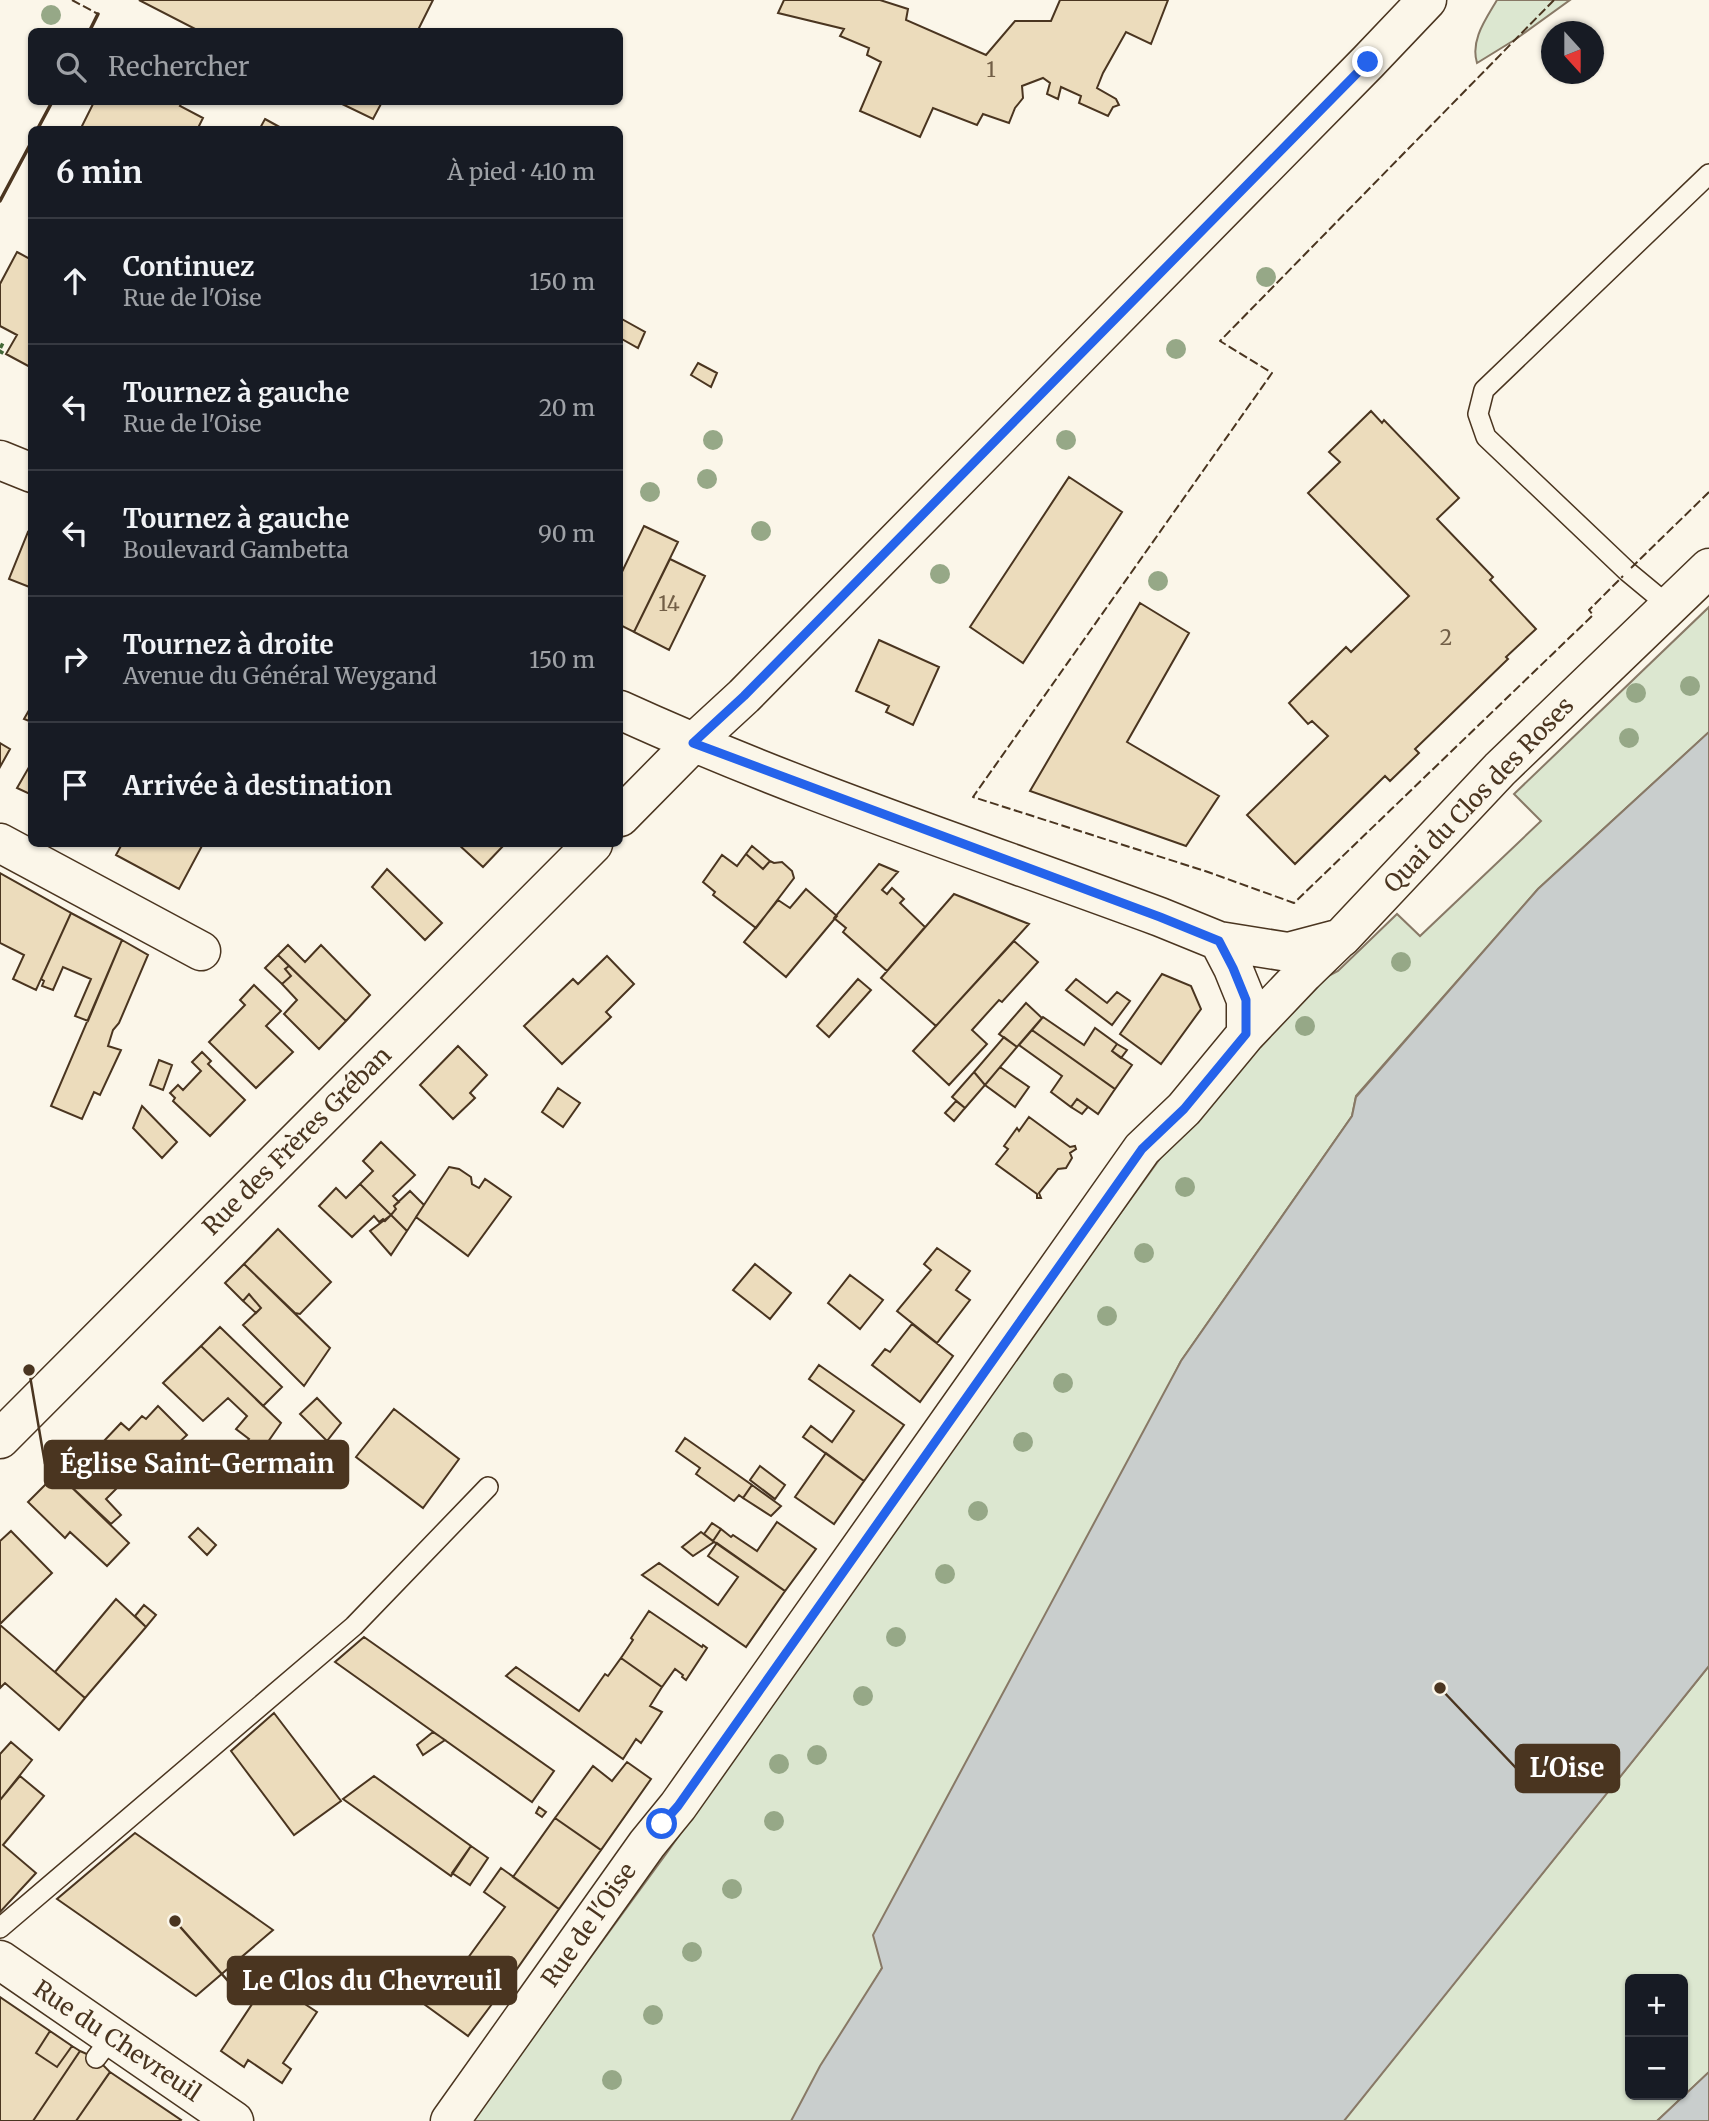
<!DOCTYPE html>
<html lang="fr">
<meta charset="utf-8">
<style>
:root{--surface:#171b24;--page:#242831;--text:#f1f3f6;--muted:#9ea1a6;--line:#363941}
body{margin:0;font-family:Merriweather,serif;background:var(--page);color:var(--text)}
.controls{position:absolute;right:21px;bottom:21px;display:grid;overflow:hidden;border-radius:10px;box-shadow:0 2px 5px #0004}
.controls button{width:63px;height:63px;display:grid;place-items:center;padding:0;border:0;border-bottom:2px solid var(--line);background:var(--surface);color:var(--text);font:35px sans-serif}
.compass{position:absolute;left:1541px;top:21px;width:63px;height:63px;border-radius:50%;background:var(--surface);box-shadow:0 2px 5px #0004;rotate:159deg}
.stop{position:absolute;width:21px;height:21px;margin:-16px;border:5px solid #2563eb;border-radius:50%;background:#fff}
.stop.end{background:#2563eb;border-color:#fff;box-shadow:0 2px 7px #0008}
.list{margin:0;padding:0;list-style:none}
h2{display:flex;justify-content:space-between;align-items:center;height:91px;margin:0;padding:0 28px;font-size:30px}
h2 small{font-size:23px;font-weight:400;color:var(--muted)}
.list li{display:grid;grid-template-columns:46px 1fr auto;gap:21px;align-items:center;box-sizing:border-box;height:126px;padding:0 28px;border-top:2px solid var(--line)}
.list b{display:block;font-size:26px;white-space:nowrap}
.list p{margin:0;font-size:23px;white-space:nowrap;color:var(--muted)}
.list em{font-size:23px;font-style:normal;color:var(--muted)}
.icon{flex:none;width:38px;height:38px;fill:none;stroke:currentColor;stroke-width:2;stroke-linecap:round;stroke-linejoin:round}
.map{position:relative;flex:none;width:1709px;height:2121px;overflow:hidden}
.search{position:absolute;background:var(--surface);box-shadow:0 2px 5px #0004;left:28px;top:28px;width:595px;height:77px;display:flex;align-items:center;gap:18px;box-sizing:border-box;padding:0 24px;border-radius:10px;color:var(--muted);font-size:26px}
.panel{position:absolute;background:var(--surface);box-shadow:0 2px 5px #0004;left:28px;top:126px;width:595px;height:721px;border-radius:10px}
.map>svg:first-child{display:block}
.green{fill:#dce7d0;stroke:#887966;stroke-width:2;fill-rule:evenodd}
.water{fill:#c9cecd;stroke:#887966;stroke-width:2}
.building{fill:#ecdcbc;stroke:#4a3520;stroke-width:2}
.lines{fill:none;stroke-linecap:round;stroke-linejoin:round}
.lane-casing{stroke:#4a3520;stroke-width:22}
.street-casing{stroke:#4a3520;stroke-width:41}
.secondary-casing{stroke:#4a3520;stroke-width:41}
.lane{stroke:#fbf6e9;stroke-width:19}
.street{stroke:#fbf6e9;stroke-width:38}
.secondary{stroke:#fbf6e9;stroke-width:38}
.hedge{stroke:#436837;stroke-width:5;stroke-dasharray:3.5 5;stroke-linecap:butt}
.fence{stroke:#4a3520;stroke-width:2;stroke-dasharray:9 3.5;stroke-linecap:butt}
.wall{stroke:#4a3520;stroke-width:3.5}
.tree{fill:#96a887}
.route{stroke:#2563eb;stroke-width:9}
.labels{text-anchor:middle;stroke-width:5;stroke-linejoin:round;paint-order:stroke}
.number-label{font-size:21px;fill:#725f47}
.street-label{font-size:24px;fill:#4a3520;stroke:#fbf6e9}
.leader{fill:none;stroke:#4a3520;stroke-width:2.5}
.callout-dot{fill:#4a3520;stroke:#fbf6e9;stroke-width:2.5}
.callout{fill:#4a3520;stroke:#4a3520;stroke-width:2.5}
.callout-label{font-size:26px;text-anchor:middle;font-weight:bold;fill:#fff}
</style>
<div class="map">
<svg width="1709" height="2121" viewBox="0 0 1709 2121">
<rect width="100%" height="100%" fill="#fbf6e9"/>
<path class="green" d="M1497,0H1570L1516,39L1477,63C1470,40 1486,19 1497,0Z
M1709,607V732L1538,889L1356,1096L1352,1116L1181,1361L882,1968L797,2121H471L666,1854L1039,1326L1190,1117L1302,990L1338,971L1397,914L1420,936L1541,821L1514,794Z
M1709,1666V2072L1657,2121H1343ZM1630,1979H1683V2095H1630Z"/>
<path class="water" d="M1709,732V1666L1344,2121H791L820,2066L882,1968L873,1935L1181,1361L1352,1116L1356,1097L1538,889Z
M1709,2072V2121H1657Z"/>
<path class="building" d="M139,0H433L417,32H201Z
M784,0H880L908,9L906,20L986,55L1015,21H1051L1060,0H1168L1151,44L1126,32L1103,73L1097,88L1116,99L1119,105L1113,107L1108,116L1079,103L1081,96L1061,87L1058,99L1047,94L1050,83L1043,78L1022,86L1023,98L1015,108L1009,123L983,114L977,125L933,108L920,137L860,111L881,62L867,55L869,48L840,36L844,29L778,13Z
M94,102H183L180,106L203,118L197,130H80Z
M338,102H382L373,119Z
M265,119L285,130H259Z
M17,252L32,260V368L6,354L17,335L0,326V284Z
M620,318L645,332L638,348L620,338Z
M698,363L717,373L711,387L691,375Z
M1371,411L1382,423L1384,420L1459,498L1437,519L1493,577L1490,580L1536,629L1506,657L1508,659L1415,749L1419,753L1390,781L1385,776L1295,864L1247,815L1328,736L1312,721L1308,724L1289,703L1346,647L1351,652L1409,596L1308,493L1340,462L1329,452Z
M1069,477L1122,512L1023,663L970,627Z
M644,526L678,542L634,632L620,625V576Z
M28,532L32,534V588L9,579Z
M670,559L705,576L669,650L634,632Z
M1140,603L1189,633L1127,742L1219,796L1186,846L1030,791Z
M879,640L939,667L913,725L886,712L889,706L856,691Z
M32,705V722L24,719Z
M0,743L10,749L0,767Z
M32,762V795L17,788Z
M122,844H203L179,889L116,855Z
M458,844H505L483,867Z
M752,846L770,861L763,869L746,854Z
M746,854L763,869L770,861L774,863L782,862L792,871L794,878L756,928L713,895L715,892L703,882L722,855L737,866Z
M879,864L898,872L882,890L887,894L892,888L904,899L900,903L925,927L887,971L843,932L846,928L834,918Z
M387,869L442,923L425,940L372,887Z
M0,873L71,913L36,990L13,979L24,955L0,943Z
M806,889L837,916L786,977L744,942L778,900L790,908Z
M954,894L1029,924L936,1026L881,978Z
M71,913L122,940L88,1021L75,1016L91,979L63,967L53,990L42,986L44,981L41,979Z
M122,940L148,955L119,1023L113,1030L108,1046L121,1050L100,1095L94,1092L82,1119L51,1106Z
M1014,941L1038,962L1002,1002L999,1000L972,1030L987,1044L949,1085L913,1051Z
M288,945L305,962L321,945L370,995L346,1021L278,955Z
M278,955L289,966L285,969L291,976L282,984L265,968Z
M607,956L634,984L606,1012L611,1017L562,1064L524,1026L573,979L578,984Z
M289,966L346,1021L319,1049L284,1014L297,1000L282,984L291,976L285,969Z
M1162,974L1191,986L1201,1009L1161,1064L1120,1034Z
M858,979L871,990L829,1037L817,1026Z
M1076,979L1107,1003L1117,992L1130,1001L1112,1025L1066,990Z
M254,985L281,1011L266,1026L293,1052L256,1088L209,1042L245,1005L240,1000Z
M1026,1003L1042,1018L1017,1047L999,1034Z
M1043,1017L1084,1045L1095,1028L1117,1044L1112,1051L1132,1065L1115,1089L1032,1030Z
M1032,1030L1115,1089L1098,1114L1077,1099L1071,1107L1051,1092L1062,1076L1019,1045Z
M1004,1037L1017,1047L985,1085L974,1072Z
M1117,1044L1127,1050L1121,1058L1112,1051Z
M458,1046L487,1075L470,1093L475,1098L453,1119L420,1085Z
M202,1052L211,1061L208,1064L245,1100L210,1136L173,1101L175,1098L170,1093L178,1085L183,1090L201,1071L192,1062Z
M159,1060L172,1065L163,1090L150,1085Z
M1000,1067L1029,1087L1015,1107L985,1085Z
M974,1072L985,1085L965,1108L952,1097Z
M558,1088L580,1103L563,1127L542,1112Z
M1077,1099L1088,1107L1082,1114L1071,1107Z
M956,1101L965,1108L954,1121L945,1113Z
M142,1106L177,1142L162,1158L133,1128Z
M1029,1117L1070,1147L1075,1146L1076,1149L1070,1153L1072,1158L1066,1168L1058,1169L1039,1193L1041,1198H1037V1194L996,1164L1008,1149L1004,1146L1017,1128L1019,1131Z
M381,1142L415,1175L393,1196L399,1202L394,1206L396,1209L391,1215L360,1184L373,1171L363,1161Z
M449,1167L459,1169L471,1177L472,1184L479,1188L485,1179L511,1197L468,1256L416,1217Z
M360,1184L391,1215L385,1221L383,1219L379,1222L374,1216L352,1237L319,1206L336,1188L346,1198Z
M410,1191L424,1205L407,1231L391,1215L396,1209L394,1206Z
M391,1215L407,1231L391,1255L370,1231Z
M278,1229L331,1282L300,1314L295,1313L244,1264Z
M937,1248L970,1271L956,1290L970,1300L937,1343L897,1311L931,1270L924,1264Z
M244,1264L330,1348L304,1386L243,1325L261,1308L249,1294L243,1301L225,1283Z
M755,1264L791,1293L770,1319L733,1290Z
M850,1275L883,1300L860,1329L828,1303Z
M249,1294L261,1308L256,1313L243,1301Z
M912,1324L953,1356L920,1402L872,1365L885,1349L890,1352Z
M220,1327L282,1387L263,1406L201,1346Z
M201,1346L281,1423L254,1462L240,1451L249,1439L236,1429L247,1416L228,1398L203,1421L163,1383Z
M819,1365L904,1425L864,1481L803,1437L811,1426L832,1442L854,1411L809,1379Z
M317,1398L341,1423L327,1441L300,1414Z
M158,1406L187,1435L173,1448L170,1446L138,1477L103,1442L121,1423L129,1430L142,1416L146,1419Z
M394,1409L459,1459L423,1508L356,1457Z
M685,1438L752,1485L743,1498L739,1495L734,1501L696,1474L700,1468L676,1451Z
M85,1443L123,1482L106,1499L121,1515L111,1524L61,1477L72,1465L68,1461Z
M826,1453L864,1481L834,1524L795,1497Z
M760,1466L785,1485L775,1499L750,1480Z
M61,1477L129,1543L107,1566L70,1532L65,1538L28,1502L47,1483L51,1487Z
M752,1485L781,1506L771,1516L743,1498Z
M777,1522L816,1549L785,1591L713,1541L721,1529L731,1537L733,1535L757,1551Z
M712,1523L721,1529L713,1541L704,1534Z
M198,1528L216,1545L207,1555L189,1537Z
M11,1531L52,1573L0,1624V1541Z
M701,1532L714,1542L693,1556L682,1547Z
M717,1543L785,1591L746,1647L642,1575L659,1563L718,1605L738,1577L708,1556Z
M116,1599L146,1627L85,1698L55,1672Z
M144,1605L156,1615L146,1627L135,1616Z
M649,1611L702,1647L703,1645L707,1648L686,1680L682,1677L683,1675L675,1669L662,1687L621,1658L633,1640L631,1638Z
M0,1625L85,1698L59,1730L5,1683L0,1688Z
M364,1637L554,1771L532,1802L335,1662Z
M621,1658L662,1687L650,1706L662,1712L641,1743L636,1739L623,1759L506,1676L516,1667L579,1711L605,1674L608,1676Z
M274,1713L341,1801L294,1835L231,1751Z
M433,1732L445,1740L423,1755L417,1745Z
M11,1742L32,1760L0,1800V1754Z
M627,1762L651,1779L601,1850L555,1818L593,1766L612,1781Z
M20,1776L44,1796L3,1845L36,1873L0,1912V1800Z
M374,1776L471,1846L451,1876L343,1799Z
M539,1807L546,1812L542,1817L536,1813Z
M555,1818L601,1850L559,1909L513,1877Z
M135,1833L273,1930L196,1996L57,1899Z
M471,1846L488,1858L470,1885L452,1873Z
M501,1868L559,1909L503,1989L465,1962L505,1907L484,1892Z
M444,1961L495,2000L468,2036L417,1999Z
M268,1980L317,2012L283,2063L291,2069L282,2083L248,2060L244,2067L221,2051Z
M0,1997L50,2031L36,2053L57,2067L72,2046L80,2051L33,2121H0Z
M50,2031L72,2046L57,2067L36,2053Z
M80,2051L96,2058L110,2072L76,2121H33Z
M110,2072L181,2120L180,2121H76Z"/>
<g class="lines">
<g class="lane-casing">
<path id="lane" d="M1669,606L1628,572L1486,437L1478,414L1484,390L1709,174
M0,1928L354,1626L488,1487
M96,2058L112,2037"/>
</g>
<g class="street-casing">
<path id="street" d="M0,843L201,951
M0,1960L234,2121"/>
</g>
<g class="secondary-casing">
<path id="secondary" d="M0,460L32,473
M620,710C795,790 979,850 1160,917L1219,941L1288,952L1341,938L1500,769L1709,568
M620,817L693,743L744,696L1368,62L1427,0
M1246,1034L1304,973L1338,940
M0,1439L593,844
M450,2121L647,1844L678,1806L1142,1149L1184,1109L1246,1034V1000L1233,968L1219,941"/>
</g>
<use href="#lane" class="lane"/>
<use href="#street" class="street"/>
<use href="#secondary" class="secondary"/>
<path class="hedge" d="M0,345L4,347L0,354"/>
<path class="fence" d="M72,0L98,14
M1554,0L1220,341L1272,373L973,797L1208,872L1294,903L1593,615L1589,610L1623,576
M1631,568L1709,492"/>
<path class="wall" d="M89,32L98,14
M37,130L52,102
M0,201L32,141"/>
</g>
<g class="tree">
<circle cx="51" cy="15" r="10"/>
<circle cx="1266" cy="277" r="10"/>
<circle cx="1176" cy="349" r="10"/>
<circle cx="713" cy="440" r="10"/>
<circle cx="1066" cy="440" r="10"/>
<circle cx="707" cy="479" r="10"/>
<circle cx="650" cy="492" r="10"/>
<circle cx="761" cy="531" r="10"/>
<circle cx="940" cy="574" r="10"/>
<circle cx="1158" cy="581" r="10"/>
<circle cx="1690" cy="686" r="10"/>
<circle cx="1636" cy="693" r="10"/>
<circle cx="1629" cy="738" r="10"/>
<circle cx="1401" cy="962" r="10"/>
<circle cx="1305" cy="1026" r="10"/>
<circle cx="1185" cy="1187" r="10"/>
<circle cx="1144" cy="1253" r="10"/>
<circle cx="1107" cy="1316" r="10"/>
<circle cx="1063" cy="1383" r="10"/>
<circle cx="1023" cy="1442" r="10"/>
<circle cx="978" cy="1511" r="10"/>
<circle cx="945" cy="1574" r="10"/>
<circle cx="896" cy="1637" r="10"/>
<circle cx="863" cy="1696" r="10"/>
<circle cx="817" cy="1755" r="10"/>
<circle cx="779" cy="1764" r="10"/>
<circle cx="774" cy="1821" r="10"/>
<circle cx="732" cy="1889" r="10"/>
<circle cx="692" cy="1952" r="10"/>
<circle cx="653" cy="2015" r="10"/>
<circle cx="612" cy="2080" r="10"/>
</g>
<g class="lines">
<path class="route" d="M662,1824L678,1806L1142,1149L1184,1109L1246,1034V1000L1233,968L1219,941L1160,917L693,743L744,696L1368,62"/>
</g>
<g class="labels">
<g class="number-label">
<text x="991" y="77">1</text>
<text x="669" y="611">14</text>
<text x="1446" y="645">2</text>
</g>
<g class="street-label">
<text transform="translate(1479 795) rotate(-46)" y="8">Quai du Clos des Roses</text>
<text transform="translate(297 1141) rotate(-45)" y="8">Rue des Frères Gréban</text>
<text transform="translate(589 1925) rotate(-55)" y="8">Rue de l'Oise</text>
<text transform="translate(117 2041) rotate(34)" y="8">Rue du Chevreuil</text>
</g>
</g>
<path class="leader" d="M29 1370L45 1464M1440 1688L1516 1768M175 1921L228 1981"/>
<g class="callout-dot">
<circle cx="29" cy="1370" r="7"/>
<circle cx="1440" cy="1688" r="7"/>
<circle cx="175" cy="1921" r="7"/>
</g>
<g class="callout">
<rect x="45" y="1441" width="303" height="47" rx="7"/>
<rect x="1516" y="1745" width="103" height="47" rx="7"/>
<rect x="228" y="1957" width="288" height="47" rx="7"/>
</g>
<g class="callout-label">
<text x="197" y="1473">Église Saint-Germain</text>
<text x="1567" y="1777">L'Oise</text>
<text x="372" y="1990">Le Clos du Chevreuil</text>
</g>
</svg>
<div class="controls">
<button>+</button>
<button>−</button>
</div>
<svg class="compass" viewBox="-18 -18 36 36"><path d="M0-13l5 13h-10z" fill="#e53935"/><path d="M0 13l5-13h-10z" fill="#9ea1a6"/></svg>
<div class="stop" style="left:662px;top:1824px"></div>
<div class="stop end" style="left:1368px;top:62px"></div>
<div class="search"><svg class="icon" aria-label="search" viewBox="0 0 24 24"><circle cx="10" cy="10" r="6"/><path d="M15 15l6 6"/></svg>Rechercher</div>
<section class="panel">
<h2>6 min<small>À pied · 410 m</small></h2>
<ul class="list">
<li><svg class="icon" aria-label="ahead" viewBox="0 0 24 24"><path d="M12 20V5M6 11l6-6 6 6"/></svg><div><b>Continuez</b><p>Rue de l'Oise</p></div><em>150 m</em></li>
<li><svg class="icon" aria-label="left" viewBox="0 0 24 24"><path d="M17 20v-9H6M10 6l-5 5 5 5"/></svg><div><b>Tournez à gauche</b><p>Rue de l'Oise</p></div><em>20 m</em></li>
<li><svg class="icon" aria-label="left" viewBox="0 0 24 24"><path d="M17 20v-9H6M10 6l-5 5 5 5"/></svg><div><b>Tournez à gauche</b><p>Boulevard Gambetta</p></div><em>90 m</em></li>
<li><svg class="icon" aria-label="right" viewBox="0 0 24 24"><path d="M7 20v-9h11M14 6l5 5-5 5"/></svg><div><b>Tournez à droite</b><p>Avenue du Général Weygand</p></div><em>150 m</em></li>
<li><svg class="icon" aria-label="arrive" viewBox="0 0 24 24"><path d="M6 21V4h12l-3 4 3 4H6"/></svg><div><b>Arrivée à destination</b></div></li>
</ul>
</section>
</div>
